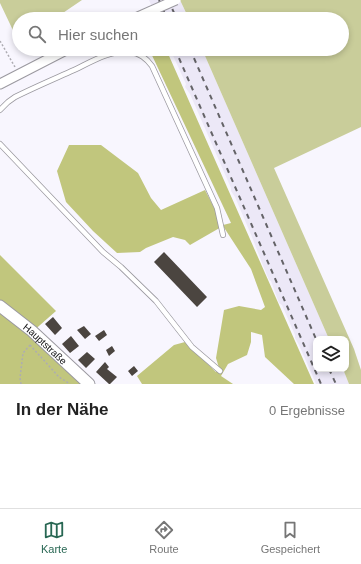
<!DOCTYPE html>
<html lang="de">
<meta charset="utf-8">
<style>
:root{--surface:#fff;--page:#f2f2f2;--text:#222;--muted:#767676;--line:#e0e0e0;--accent:#286753}
body{margin:0;font-family:Helvetica,sans-serif;background:var(--page);color:var(--text)}
.controls{position:absolute;right:12px;bottom:12px;display:grid;overflow:hidden;border-radius:8px;box-shadow:0 2px 6px #0003}
.controls button{width:36px;height:36px;display:grid;place-items:center;padding:0;border:0;border-bottom:1px solid var(--line);background:var(--surface);color:var(--text);font:20px sans-serif}
.list{margin:0;padding:0;list-style:none}
h2{display:flex;justify-content:space-between;align-items:center;height:52px;margin:0;padding:0 16px;font-size:17px}
h2 small{font-size:13px;font-weight:400;color:var(--muted)}
.icon{flex:none;width:22px;height:22px;fill:none;stroke:currentColor;stroke-width:2;stroke-linecap:round;stroke-linejoin:round}
.map{position:relative;flex:none;width:361px;height:384px;overflow:hidden}
.search{position:absolute;background:var(--surface);box-shadow:0 2px 6px #0003;left:12px;right:12px;top:12px;height:44px;display:flex;align-items:center;gap:10px;box-sizing:border-box;padding:0 14px;border-radius:22px;color:var(--muted);font-size:15px}
.sheet{height:124px;background:var(--surface)}
nav{display:flex;justify-content:space-around;align-items:center;box-sizing:border-box;height:56px;border-top:1px solid var(--line);background:var(--surface);font-size:11px;color:var(--muted)}
nav a{display:grid;justify-items:center;gap:2px}
nav .on{color:var(--accent)}
.map>svg:first-child{display:block}
.built{fill:#ece8f7}
.green{fill:#c9cd9a}
.forest{fill:#c1c67d}
.building{fill:#4b4540}
.lines{fill:none;stroke-linecap:round;stroke-linejoin:round}
.service-casing{stroke:#9b99a0;stroke-width:6}
.minor-casing{stroke:#9b99a0;stroke-width:11}
.tertiary-casing{stroke:#9b99a0;stroke-width:13}
.path{stroke:#adacb2;stroke-width:1.5;stroke-dasharray:2 2;stroke-linecap:butt}
.service{stroke:#fff;stroke-width:4.5}
.minor{stroke:#fff;stroke-width:9}
.tertiary{stroke:#fff;stroke-width:11}
.rail{stroke:#646367;stroke-width:2;stroke-dasharray:5 5;stroke-linecap:butt}
.minor-bridge-casing{stroke:#9b99a0;stroke-width:11;stroke-linecap:butt}
.minor-bridge{stroke:#fff;stroke-width:9}
.labels{text-anchor:middle;stroke-width:4;stroke-linejoin:round;paint-order:stroke}
.street-label{font-size:10px;fill:#121214;stroke:#f8f6fe}
</style>
<div class="map">
<svg width="361" height="384" viewBox="0 0 361 384">
<rect width="100%" height="100%" fill="#f8f6fe"/>
<path class="built" d="M149,0H180L189,19H157Z
M170,49H202L329,339H316V369H343L349,384H316L299,345L295,338V335L282,305L279,303L271,281L269,280L262,263L252,237L235,197L231,191V188L190,94L185,87L186,84Z"/>
<path class="green" d="M0,0H82L54,19H19V43L0,3Z
M180,0H361V127L274,168L354,349L361,370V384H349L343,369H346V339H329L202,49H342V19H189Z"/>
<path class="forest" d="M149,49H166L314,384H294L265,357L262,335L251,332V342L247,355L228,364L221,376L233,384H142L137,376L174,345L185,342L216,372L219,368L216,358L224,310L239,306L261,310L265,307L251,269L223,226L190,245L185,240L173,237L146,248L140,252L117,253L93,231L66,202L57,171L69,145H101L138,173L151,198L161,210L205,190L223,225L231,223Z
M0,255L56,311L31,333L84,384H0Z"/>
<path class="building" d="M164,252L207,297L197,307L154,262Z
M53,317L62,328L55,335L45,324Z
M84,326L91,334L85,339L77,330Z
M104,330L107,335L99,341L95,336Z
M71,336L79,346L70,353L62,344Z
M112,346L115,351L109,356L106,350Z
M87,352L95,359L86,368L78,360Z
M105,362L109,367L107,369L117,377L110,384H109L96,372Z
M134,366L138,371L132,376L128,371Z"/>
<g class="lines">
<g class="service-casing">
<path id="service" d="M0,110L8,102L15,97C35,87 54,79 74,70C91,62 110,50 129,52C140,53 146,58 152,66L217,208L223,235
M0,144L103,252L121,267L156,301L192,347L220,371"/>
</g>
<g class="minor-casing">
<path id="minor" d="M0,84L68,49"/>
</g>
<g class="tertiary-casing">
<g id="tertiary">
<path id="s1" d="M0,306L32,331L89,384"/>
</g>
</g>
<path class="path" d="M0,41L15,67
M30,345L59,377L70,384
M21,384L20,378L23,353L30,345"/>
<use href="#service" class="service"/>
<use href="#minor" class="minor"/>
<use href="#tertiary" class="tertiary"/>
<path class="rail" d="M159,0L167,19
M168,0L177,19
M175,49L321,384
M190,49L316,339
M329,369L336,384"/>
<g class="minor-bridge-casing">
<path id="minor-bridge" d="M133,19L176,0"/>
</g>
<use href="#minor-bridge" class="minor-bridge"/>
</g>
<g class="labels">
<g class="street-label">
<text dy="4" stroke="none"><textPath href="#s1" startOffset="59">Hauptstraße</textPath></text>
</g>
</g>
</svg>
<div class="controls">
<button><svg class="icon" aria-label="layers" viewBox="0 0 24 24"><path d="M12 4l9 5-9 5-9-5zM3 14l9 5 9-5"/></svg></button>
</div>
<div class="search"><svg class="icon" aria-label="search" viewBox="0 0 24 24"><circle cx="10" cy="10" r="6"/><path d="M15 15l6 6"/></svg>Hier suchen</div>
</div>
<section class="sheet">
<h2>In der Nähe<small>0 Ergebnisse</small></h2>
<ul class="list">
</ul>
</section>
<nav>
<a class="on"><svg class="icon" aria-label="map" viewBox="0 0 24 24"><path d="M3 6l6-2 6 2 6-2v14l-6 2-6-2-6 2zM9 4v14M15 6v14"/></svg>Karte</a>
<a><svg class="icon" aria-label="directions" viewBox="0 0 24 24"><path d="M12 3l9 9-9 9-9-9zM9 14v-3h6M13 9l2 2-2 2"/></svg>Route</a>
<a><svg class="icon" aria-label="saved" viewBox="0 0 24 24"><path d="M7 4h10v16l-5-4-5 4z"/></svg>Gespeichert</a>
</nav>
